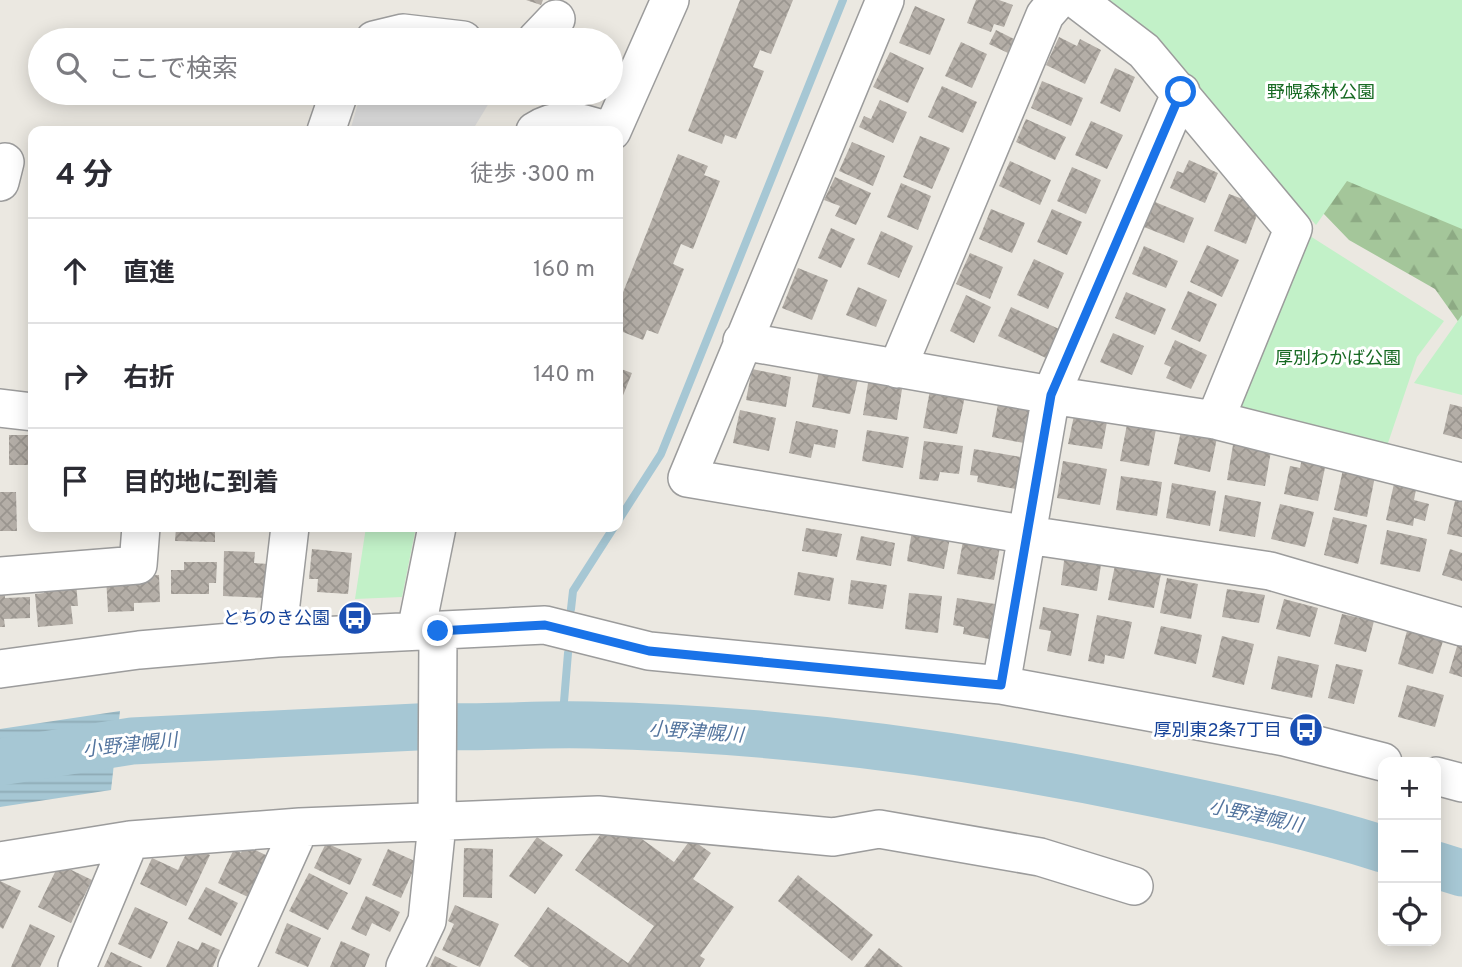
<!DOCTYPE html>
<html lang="ja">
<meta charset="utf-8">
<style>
:root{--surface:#fff;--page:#f7f7f7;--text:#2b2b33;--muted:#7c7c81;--line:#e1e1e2}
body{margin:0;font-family:Overpass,"Noto Sans JP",sans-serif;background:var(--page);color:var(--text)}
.controls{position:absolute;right:21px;bottom:21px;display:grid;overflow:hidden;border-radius:14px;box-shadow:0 4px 18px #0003}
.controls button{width:63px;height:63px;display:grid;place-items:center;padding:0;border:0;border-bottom:2px solid var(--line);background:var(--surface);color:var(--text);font:35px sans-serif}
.stop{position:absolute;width:21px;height:21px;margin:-16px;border:5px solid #1a73e8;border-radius:50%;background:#fff}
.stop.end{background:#1a73e8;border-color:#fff;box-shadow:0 2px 7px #0008}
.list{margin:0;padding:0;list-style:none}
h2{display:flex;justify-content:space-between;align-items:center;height:91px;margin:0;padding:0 28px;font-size:30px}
h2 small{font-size:23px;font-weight:400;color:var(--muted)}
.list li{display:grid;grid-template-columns:46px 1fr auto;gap:21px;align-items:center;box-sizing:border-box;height:105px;padding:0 28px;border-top:2px solid var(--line)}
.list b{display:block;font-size:26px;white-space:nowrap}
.list em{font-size:23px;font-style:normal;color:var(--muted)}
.icon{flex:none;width:38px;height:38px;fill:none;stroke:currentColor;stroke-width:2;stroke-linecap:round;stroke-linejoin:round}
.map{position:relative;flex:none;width:1462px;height:967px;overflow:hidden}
.search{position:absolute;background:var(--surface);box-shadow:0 4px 18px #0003;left:28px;top:28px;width:595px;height:77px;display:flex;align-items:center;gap:18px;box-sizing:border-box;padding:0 24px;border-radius:38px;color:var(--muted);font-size:26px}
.panel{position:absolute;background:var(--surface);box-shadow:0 4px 18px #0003;left:28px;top:126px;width:595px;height:406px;border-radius:14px}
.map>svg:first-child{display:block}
.forest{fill:url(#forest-firs)}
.park{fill:#c2f1c8}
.parking{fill:#dbdbdb}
.water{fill:url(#water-rules)}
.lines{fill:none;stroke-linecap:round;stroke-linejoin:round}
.stream{stroke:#a6c7d4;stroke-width:8}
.river{stroke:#a6c7d4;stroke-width:47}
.building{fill:url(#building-cross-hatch)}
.minor-casing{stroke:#9c9c9c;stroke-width:40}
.minor{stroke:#fff;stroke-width:37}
.route{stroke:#1a73e8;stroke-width:9}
.labels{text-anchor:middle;stroke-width:6;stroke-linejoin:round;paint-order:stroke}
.park-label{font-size:18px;fill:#176a23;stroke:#fff}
.transit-label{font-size:18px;fill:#164399;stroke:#fff;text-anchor:end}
.water-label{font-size:19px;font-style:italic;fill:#53749e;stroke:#fff}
</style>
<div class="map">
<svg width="1462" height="967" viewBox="0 0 1462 967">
<defs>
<pattern id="forest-firs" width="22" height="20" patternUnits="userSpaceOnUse" patternTransform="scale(1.75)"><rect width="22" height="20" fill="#a4c69a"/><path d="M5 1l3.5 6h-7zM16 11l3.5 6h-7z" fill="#8daa84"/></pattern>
<pattern id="water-rules" width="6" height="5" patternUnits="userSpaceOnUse" patternTransform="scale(1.75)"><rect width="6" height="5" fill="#a6c7d4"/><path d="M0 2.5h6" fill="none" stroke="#8eaab5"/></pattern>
<pattern id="building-cross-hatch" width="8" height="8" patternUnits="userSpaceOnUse" patternTransform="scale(1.75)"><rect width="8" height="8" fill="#b4aea7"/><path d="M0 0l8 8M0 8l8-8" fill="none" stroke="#9a958f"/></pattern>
</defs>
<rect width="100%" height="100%" fill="#ebe8e1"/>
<path class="forest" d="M1462,0V327L1435,289L1349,240L1270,158Z"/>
<path class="park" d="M1096,0H1462V229L1347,181L1316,225L1146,35Z
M1310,236L1444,321L1417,357L1386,449L1235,406Z
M1462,315V395L1414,383Z
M366,527H416L402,597L355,599Z"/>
<path class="parking" d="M361,93H495L472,131H350Z"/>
<path class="water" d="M120,711L111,790L0,807V729Z"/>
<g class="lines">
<path class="stream" d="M618,521L661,454L843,0
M571,609L573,591L614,527
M562,726L568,653"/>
<path class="river" d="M0,762L132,741L437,726C488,729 539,723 590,725C779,729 967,754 1152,793C1230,809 1307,825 1383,849
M1436,865L1462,873"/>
</g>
<path class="building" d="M526,0H543L541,5Z
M740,0H793L771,54L760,50L753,67L764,71L736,139L725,135L722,144L688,131Z
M976,0H999L1013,5L1004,27L994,24L991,32L967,23Z
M915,6L945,19L930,55L899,43Z
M996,30L1014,39L1008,53L989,44Z
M1059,37L1077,46L1080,39L1101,50L1085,84L1046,65Z
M961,42L987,54L972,88L945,76Z
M890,52L924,68L908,103L873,87Z
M1115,68L1135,77L1120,112L1100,103Z
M1042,81L1083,98L1071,126L1031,108Z
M942,86L977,102L963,133L928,117Z
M880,100L907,112L893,143L859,127L864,116L871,119Z
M1026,119L1066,137L1055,160L1016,142Z
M1091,121L1123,135L1107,169L1075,155Z
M920,136L950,148L932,189L903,177Z
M852,142L885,156L873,186L839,171Z
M678,154L708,166L704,175L720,181L693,249L681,244L673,264L684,269L658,334L647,330L643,340L618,330V305Z
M1189,160L1218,173L1205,203L1170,188L1177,171L1183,173Z
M1010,161L1051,180L1040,205L999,186Z
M1072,167L1101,180L1086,214L1057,201Z
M835,177L871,193L856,225L835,216L840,206L824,200Z
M901,183L931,196L918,230L887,217Z
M1229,194L1251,202L1257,215L1246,244L1214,231Z
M1155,202L1194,218L1184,243L1144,227Z
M991,209L1025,223L1012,253L979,239Z
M1052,209L1082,222L1067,255L1037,242Z
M831,228L855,239L841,268L818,258Z
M881,231L913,246L899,278L867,264Z
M1207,245L1239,260L1222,297L1190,282Z
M1144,246L1178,261L1166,288L1132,274Z
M970,253L1003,267L990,299L956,284Z
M1034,259L1064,273L1048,309L1017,295Z
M798,268L828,280L812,320L782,308Z
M858,287L887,300L876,327L846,315Z
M1188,291L1217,304L1200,342L1171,329Z
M1126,292L1166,309L1155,335L1115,318Z
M966,295L991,307L974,343L950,331Z
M1011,307L1059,329L1046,358L998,336Z
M1113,333L1144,346L1132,375L1100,362Z
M1175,340L1207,355L1191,389L1166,378L1171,367L1164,364Z
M618,368L632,373L618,408Z
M752,369L791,377L786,407L746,400Z
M819,371L858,379L850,414L812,407Z
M869,377L903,383L897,420L863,415Z
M930,390L965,396L957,434L923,428Z
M999,398L1036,404L1029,444L992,437Z
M1450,404L1462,407V439L1443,434Z
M1076,406L1109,411L1102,449L1068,444Z
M740,410L776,418L769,451L733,443Z
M1128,419L1157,424L1149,466L1120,461Z
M796,421L838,430L835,448L814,444L811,458L789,453Z
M867,430L909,437L903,468L862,461Z
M1181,431L1217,438L1210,472L1174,464Z
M9,435H33V465H9Z
M1234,439L1272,445L1265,486L1227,480Z
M924,441L963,446L959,474L940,472L938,481L919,479Z
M974,449L1021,457L1016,489L977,482L978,476L970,475Z
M1303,453L1327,458L1318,501L1284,494L1290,466L1300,468Z
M1063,461L1107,469L1100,505L1057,498Z
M1344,465L1376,471L1367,517L1334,510Z
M1121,476L1162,482L1157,516L1116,510Z
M1395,479L1417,484L1414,500L1429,504L1425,521L1414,518L1413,526L1386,520Z
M1172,483L1216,491L1210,526L1166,518Z
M0,492H16L17,531H0Z
M1225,495L1261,502L1255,537L1219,531Z
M1456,497L1462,498V537L1447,534Z
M1280,504L1314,512L1305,547L1271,539Z
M1333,517L1367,525L1358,564L1324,555Z
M82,527H122V530L82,531Z
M176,527H215V542L175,541Z
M806,528L842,534L837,557L802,551Z
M1387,530L1427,539L1420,572L1380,564Z
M912,531L950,538L944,569L907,561Z
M861,536L895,543L891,566L856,560Z
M963,541L1000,547L994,580L957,574Z
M312,549L352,553L348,594L317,592L318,579H309Z
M1450,549L1462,553V581L1442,575Z
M224,551L255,552L254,563L268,564L266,598L223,596Z
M1065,553L1102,558L1097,591L1061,585Z
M184,562H217L216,583H209V594H171V570H184Z
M1115,565L1161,574L1154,608L1108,600Z
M798,572L834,578L830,601L794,595Z
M159,575L160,602L134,603V611L108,612L106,577Z
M1167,578L1198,584L1191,619L1160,613Z
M851,580L887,585L883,609L848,604Z
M76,582L78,606H71L73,624L38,627L35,594L44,593V585Z
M0,585H4L5,598L30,597V618L4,619L5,627H0Z
M1227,589L1265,595L1259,623L1222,617Z
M909,593L942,596L938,633L905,629Z
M957,598L995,604L989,639L963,634L964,627L953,625Z
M1284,599L1318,608L1310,637L1276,629Z
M1043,607L1079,614L1071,656L1047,651L1051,631L1039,629Z
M1342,614L1374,621L1366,652L1334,644Z
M1097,615L1132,622L1124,659L1105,655L1104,664L1088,661Z
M1161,626L1202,635L1196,664L1154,654Z
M1407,631L1443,641L1433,674L1398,664Z
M1222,636L1254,644L1244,685L1212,677Z
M1458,643L1462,644V677L1449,673Z
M1278,656L1319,665L1312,698L1271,689Z
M1336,664L1363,670L1354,704L1328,698Z
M1407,685L1444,695L1435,727L1398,717Z
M608,824L628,838L632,832L674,862L691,839L711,853L693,879L734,907L700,956L705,959L700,967H529L514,956L548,907L628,963L654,926L575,870Z
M537,837L563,855L535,894L509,876Z
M326,843L362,859L350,885L314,868Z
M244,845L268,856L248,897L218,883L234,849L241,853Z
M464,848L493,849L492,898L463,897Z
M198,849L210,855L186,906L140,884L152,858L178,870L187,852L195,855Z
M388,849L417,862L401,898L372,885Z
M59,864L92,880L71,923L38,907Z
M309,873L348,893L328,930L289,911Z
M798,875L873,935L852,961L778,901Z
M0,881L21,891L3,929L0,927Z
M206,887L238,903L221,936L188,919Z
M366,896L400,912L390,932L372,923L366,936L351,929Z
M455,905L499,924L480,967L442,950L454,924L448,921Z
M135,907L168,922L151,959L118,944Z
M287,923L321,938L308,967L275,953Z
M30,924L55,936L40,967H11Z
M178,941L198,950L202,942L220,950L213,967H166Z
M341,941L370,954L365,967H330Z
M879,948L903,967H864Z
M111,952L143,967H104Z
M435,956L458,967H430Z"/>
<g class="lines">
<g class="minor-casing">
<path id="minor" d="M885,0L687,478L1028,535L1270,571L1462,627
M1077,0L1144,51L1293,229L1215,420
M374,40L403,33L463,40
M536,40L556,19
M326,131L339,93
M535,131C558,115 583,122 607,131
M612,131L670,0
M0,182L5,162
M742,341L1051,395L1215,420L1462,482
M897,369L1045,15L1058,0
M0,408L33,412
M0,576L138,565L141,527
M416,631L437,527
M277,638L290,527
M0,669L139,650L277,638L545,625L649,651L1001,685L1285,737L1383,762
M1001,685L1051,395L1181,92
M1436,776L1462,783
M0,861L130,840L300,827L598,815L833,837L879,829L1040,857L1134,886
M77,967L130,840
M237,967L300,827
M405,967L427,921L437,824L438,631"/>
</g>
<use href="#minor" class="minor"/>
</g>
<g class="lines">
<path class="route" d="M438,631L545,625L649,651L1001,685L1051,395L1181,92"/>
</g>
<defs>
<g id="bus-disc" transform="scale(1.75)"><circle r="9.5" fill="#1a4fb4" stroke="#fff"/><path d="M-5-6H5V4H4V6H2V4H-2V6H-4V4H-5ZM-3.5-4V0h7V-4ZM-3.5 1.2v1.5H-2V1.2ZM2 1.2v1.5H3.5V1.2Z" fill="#fff"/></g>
</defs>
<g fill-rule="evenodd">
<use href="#bus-disc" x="355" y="618"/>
<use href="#bus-disc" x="1306" y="730"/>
</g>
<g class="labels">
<g class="park-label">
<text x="1321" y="98">野幌森林公園</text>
<text x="1338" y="364">厚別わかば公園</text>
</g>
<g class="transit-label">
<text x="330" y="624">とちのき公園</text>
<text x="1282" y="736">厚別東2条7丁目</text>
</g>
<g class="water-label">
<text transform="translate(696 731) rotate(4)" y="7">小野津幌川</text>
<text transform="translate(130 744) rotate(-6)" y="7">小野津幌川</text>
<text transform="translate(1256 815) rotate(12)" y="7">小野津幌川</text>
</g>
</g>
</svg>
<div class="controls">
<button>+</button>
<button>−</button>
<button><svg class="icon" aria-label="locate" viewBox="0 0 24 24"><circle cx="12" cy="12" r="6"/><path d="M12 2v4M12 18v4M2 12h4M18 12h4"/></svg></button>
</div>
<div class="stop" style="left:1181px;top:92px"></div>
<div class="stop end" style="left:438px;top:631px"></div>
<div class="search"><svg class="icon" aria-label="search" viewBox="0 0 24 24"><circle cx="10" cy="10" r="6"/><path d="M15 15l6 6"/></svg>ここで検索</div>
<section class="panel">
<h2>4 分<small>徒歩 · 300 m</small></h2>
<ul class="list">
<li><svg class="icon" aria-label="ahead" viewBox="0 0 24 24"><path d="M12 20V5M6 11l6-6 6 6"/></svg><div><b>直進</b></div><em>160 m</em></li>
<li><svg class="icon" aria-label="right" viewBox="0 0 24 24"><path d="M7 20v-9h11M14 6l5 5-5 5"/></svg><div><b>右折</b></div><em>140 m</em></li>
<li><svg class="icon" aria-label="arrive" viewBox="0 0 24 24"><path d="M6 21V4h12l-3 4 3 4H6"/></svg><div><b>目的地に到着</b></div></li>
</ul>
</section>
</div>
